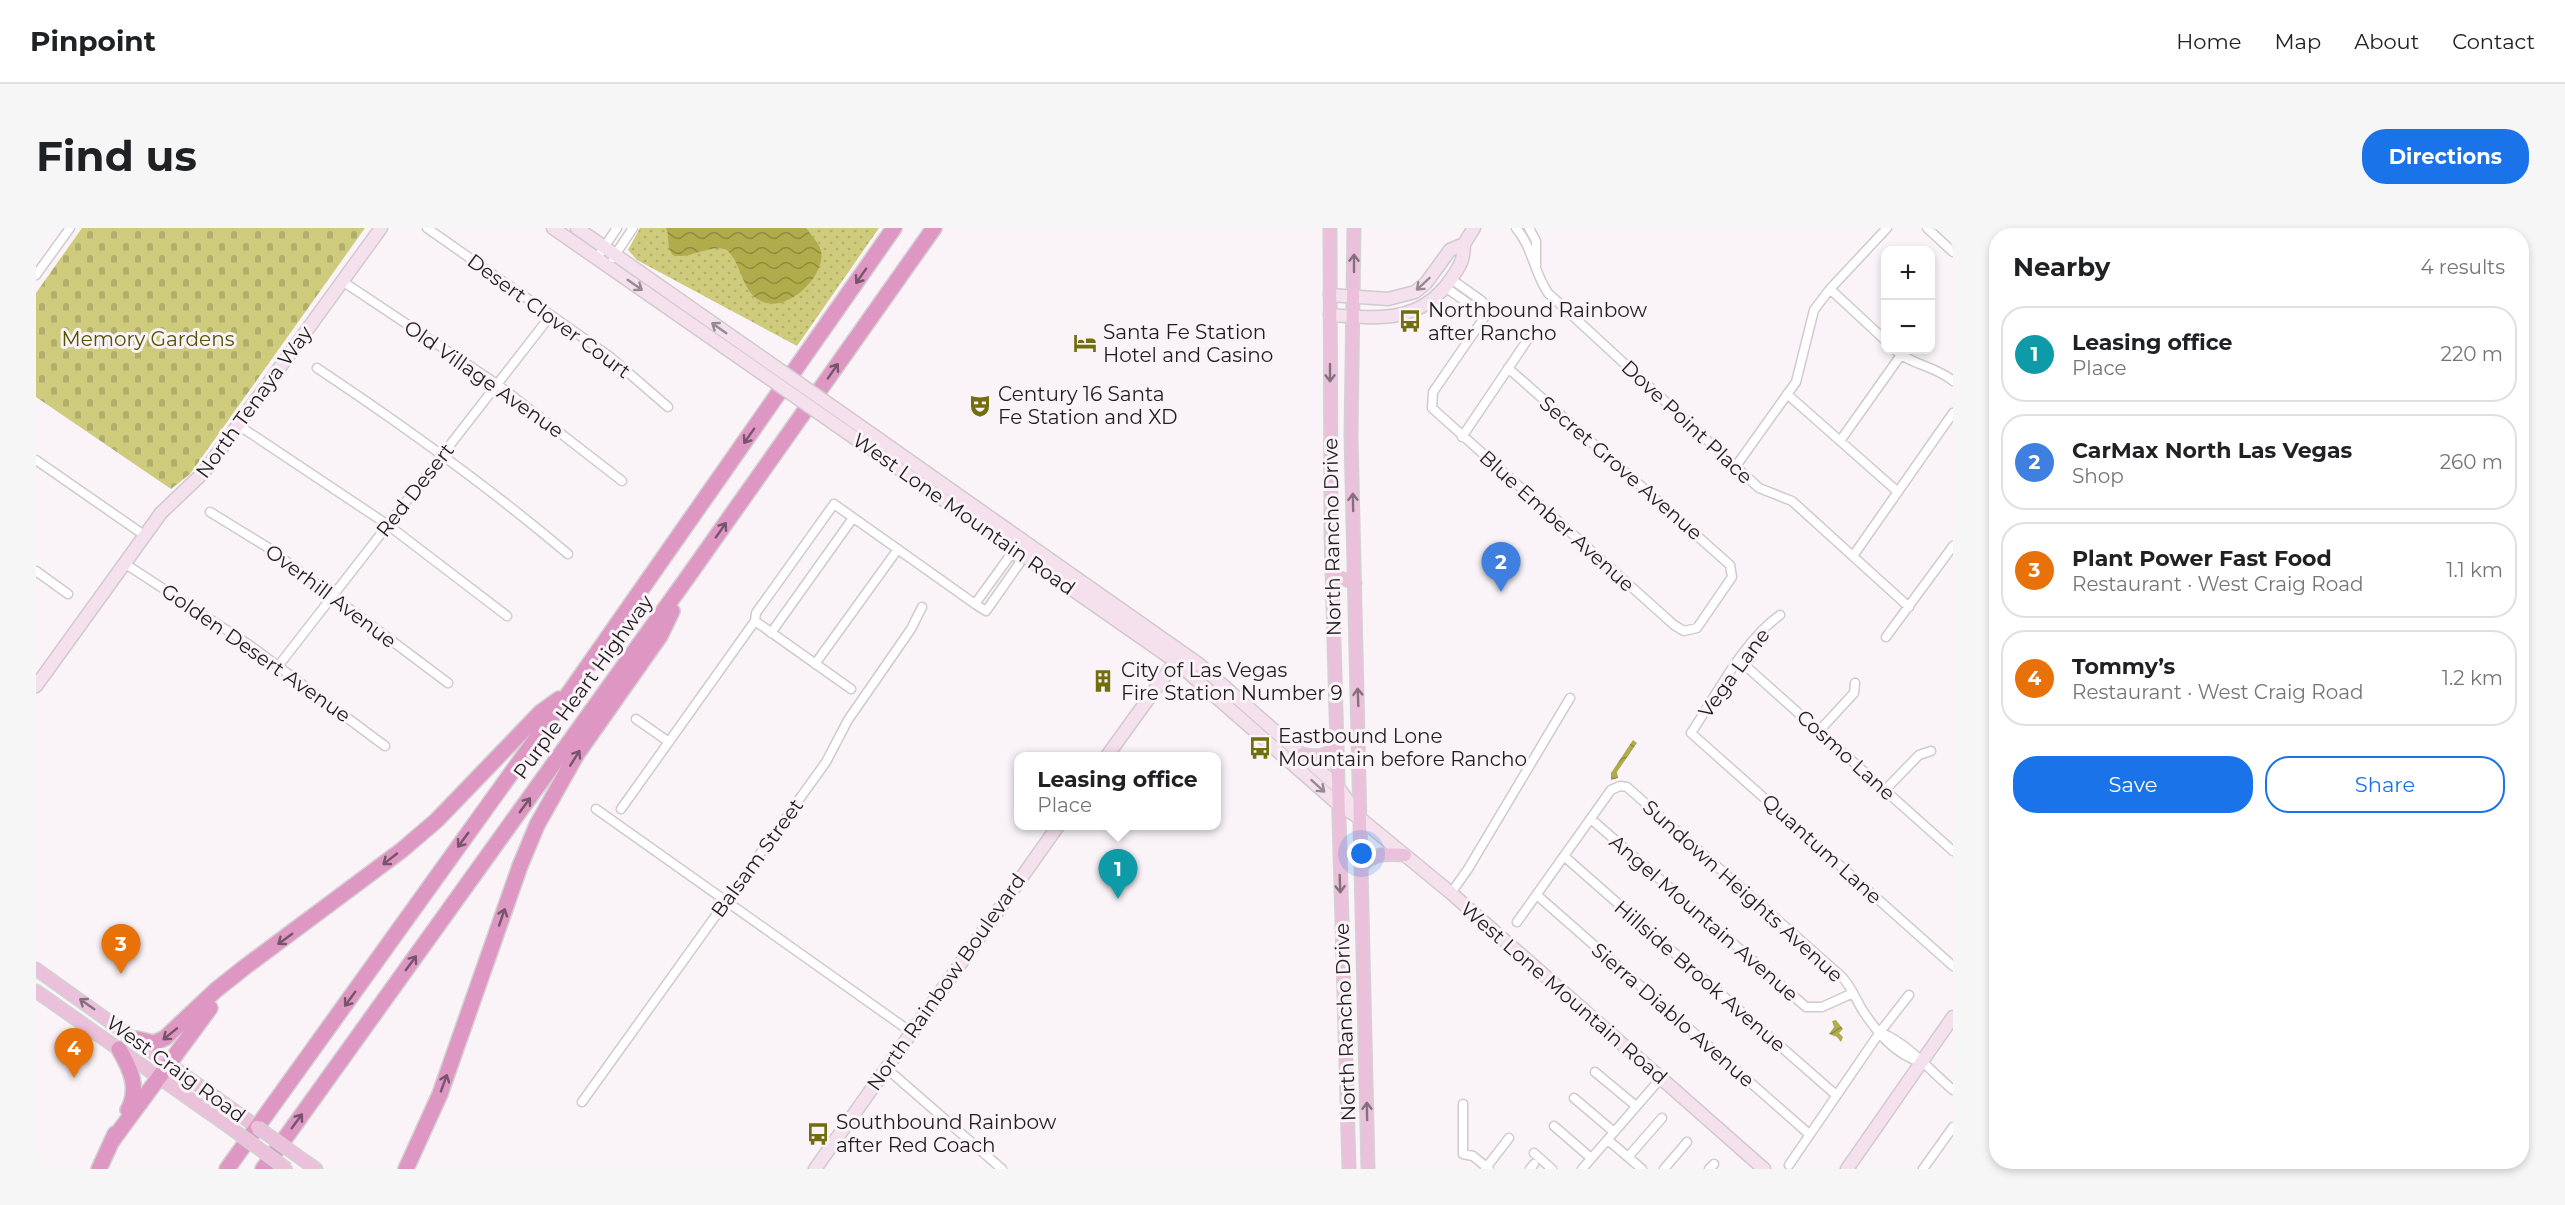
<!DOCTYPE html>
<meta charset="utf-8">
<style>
:root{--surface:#fff;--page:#f6f6f6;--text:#202124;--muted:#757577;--line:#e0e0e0;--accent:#1a73e8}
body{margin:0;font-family:Montserrat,sans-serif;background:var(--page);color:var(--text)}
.controls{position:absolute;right:18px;top:18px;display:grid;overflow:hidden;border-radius:12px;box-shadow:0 3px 9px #0003}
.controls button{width:54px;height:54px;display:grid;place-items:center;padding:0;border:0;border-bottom:2px solid var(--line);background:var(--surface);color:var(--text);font:30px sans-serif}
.you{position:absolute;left:1326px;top:626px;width:21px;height:21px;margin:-15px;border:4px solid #fff;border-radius:50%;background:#1a73e8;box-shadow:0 0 0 9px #1a73e833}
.badge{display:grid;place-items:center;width:39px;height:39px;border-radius:50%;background:var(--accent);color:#fff;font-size:20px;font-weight:700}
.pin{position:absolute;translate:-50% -50px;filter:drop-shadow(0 2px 3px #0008)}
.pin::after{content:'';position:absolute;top:32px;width:21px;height:18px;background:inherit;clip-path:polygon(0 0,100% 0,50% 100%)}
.popup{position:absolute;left:978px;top:524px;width:207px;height:78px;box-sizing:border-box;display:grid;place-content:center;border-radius:12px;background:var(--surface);filter:drop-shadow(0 2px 4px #0005);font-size:20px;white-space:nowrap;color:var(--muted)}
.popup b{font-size:22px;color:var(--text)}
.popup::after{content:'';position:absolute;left:50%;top:100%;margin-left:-12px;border:12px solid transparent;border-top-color:var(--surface)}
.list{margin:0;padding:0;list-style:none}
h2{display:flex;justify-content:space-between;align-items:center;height:78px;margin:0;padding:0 24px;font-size:26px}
h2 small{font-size:20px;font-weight:400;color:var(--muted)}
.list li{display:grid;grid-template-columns:39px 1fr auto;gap:18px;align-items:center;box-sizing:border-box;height:96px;margin:0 12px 12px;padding:0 12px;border:2px solid var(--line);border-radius:24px}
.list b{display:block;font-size:22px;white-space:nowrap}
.list p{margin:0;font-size:20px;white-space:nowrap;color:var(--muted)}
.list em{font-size:20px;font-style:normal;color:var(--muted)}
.actions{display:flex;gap:12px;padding:18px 24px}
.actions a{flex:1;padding:14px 0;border:2px solid var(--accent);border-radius:24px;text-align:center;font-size:21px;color:var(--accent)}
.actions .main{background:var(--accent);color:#fff}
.map{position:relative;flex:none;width:1917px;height:941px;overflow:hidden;border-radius:24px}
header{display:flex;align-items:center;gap:36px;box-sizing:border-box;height:84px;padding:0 30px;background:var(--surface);border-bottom:2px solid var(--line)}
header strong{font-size:28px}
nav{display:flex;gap:33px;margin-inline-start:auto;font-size:21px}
.intro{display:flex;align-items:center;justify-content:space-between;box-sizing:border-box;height:144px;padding:0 36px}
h1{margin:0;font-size:42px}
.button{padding:15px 27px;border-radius:24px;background:var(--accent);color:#fff;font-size:21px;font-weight:700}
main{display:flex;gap:36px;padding:0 36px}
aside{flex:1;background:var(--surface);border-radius:24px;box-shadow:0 3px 9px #0003}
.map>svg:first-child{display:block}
.grass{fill:url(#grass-dots)}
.cemetery{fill:url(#cemetery-stones)}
.water{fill:url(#water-waves)}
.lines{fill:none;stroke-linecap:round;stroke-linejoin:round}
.street-casing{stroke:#d0cacd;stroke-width:11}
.secondary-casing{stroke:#d0cacd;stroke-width:15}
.primary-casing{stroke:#d3d2d2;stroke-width:15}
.highway-casing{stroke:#d3d2d2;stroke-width:18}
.street{stroke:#fff;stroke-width:8}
.secondary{stroke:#f5e0ed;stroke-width:12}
.primary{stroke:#ebc0da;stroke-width:12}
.highway{stroke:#de96c2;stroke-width:15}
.secondary-bridge-casing{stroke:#d0cacd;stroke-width:15;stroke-linecap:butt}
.primary-bridge-casing{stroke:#d3d2d2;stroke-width:15;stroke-linecap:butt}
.secondary-bridge{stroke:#f5e0ed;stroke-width:12}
.primary-bridge{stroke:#ebc0da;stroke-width:12}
.oneway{stroke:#866f7d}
.oneway2{stroke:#765469}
.oneway3{stroke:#968991}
.labels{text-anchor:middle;stroke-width:6;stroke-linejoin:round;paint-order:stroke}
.poi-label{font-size:20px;fill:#211e20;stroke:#faf4f8;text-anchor:start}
.street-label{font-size:20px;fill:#211e20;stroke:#faf4f8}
.park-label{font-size:20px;fill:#565205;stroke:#faf4f8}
</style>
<header>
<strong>Pinpoint</strong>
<nav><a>Home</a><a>Map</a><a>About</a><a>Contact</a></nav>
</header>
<div class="intro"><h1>Find us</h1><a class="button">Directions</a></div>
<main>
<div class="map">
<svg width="1917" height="941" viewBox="0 0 1917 941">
<defs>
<pattern id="grass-dots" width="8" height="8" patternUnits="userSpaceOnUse" patternTransform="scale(1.5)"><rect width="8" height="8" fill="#cecb7c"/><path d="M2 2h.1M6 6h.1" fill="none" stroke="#b1ae6b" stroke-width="1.8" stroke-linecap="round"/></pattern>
<pattern id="cemetery-stones" width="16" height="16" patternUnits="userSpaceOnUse" patternTransform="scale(1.5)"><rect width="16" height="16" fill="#cecb7c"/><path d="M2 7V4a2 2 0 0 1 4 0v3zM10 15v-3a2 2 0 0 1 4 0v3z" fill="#b1ae6b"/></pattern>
<pattern id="water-waves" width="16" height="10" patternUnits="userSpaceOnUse" patternTransform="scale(1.5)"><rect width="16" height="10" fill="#b0ac4c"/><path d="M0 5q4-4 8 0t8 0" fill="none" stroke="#8f8b3f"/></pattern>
</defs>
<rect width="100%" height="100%" fill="#faf4f8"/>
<path class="grass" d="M604,0H843L761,118L601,32L592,22Z"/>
<path class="cemetery" d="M46,0H329L154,246L135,261L0,169V65Z"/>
<path class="water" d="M630,0H770C775,7 783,15 785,23C790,48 752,84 727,74C705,65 707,37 691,22C674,15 655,32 637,27C630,20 634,9 630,0Z
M1597,512L1601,515L1581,544L1582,550L1575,552V545Z
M1800,792L1807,801L1803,805L1807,809L1805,814L1801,809L1793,806L1798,799L1796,793Z"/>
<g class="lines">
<g class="street-casing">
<path id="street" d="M391,0L573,128L632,179
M1480,0C1496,18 1498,45 1512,65L1723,260L1756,273L1873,379
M1493,0L1500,13V38
M1891,0L1917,24
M561,30L581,0
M577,30L597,0
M0,47L34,0
M1415,51L1446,73L1452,84
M306,53L461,156L586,253
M1409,59L1440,81L1452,84
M1794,61L1850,113
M1452,84L1397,164L1396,180L1638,397L1648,403L1661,400L1696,349L1694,337L1472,140
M1859,122C1875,137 1900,138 1917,153
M281,140C368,198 453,259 532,326
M1751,166L1862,264
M202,197L352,297L471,388
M1426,209L1492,111
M1804,213L1865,127
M0,232L108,307
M1700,238L1760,154L1778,82L1794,61L1851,0
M174,284L231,319L412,455
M1817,328L1917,185
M88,335L212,416L349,518
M0,343L32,366
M1744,387C1707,413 1680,468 1655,505L1917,738
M719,393L815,461
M735,405L817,290
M1850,409L1917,318
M1703,432L1917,623
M779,436L862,321
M243,437L515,87
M600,491L633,514
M1783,503L1818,465L1819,455
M1849,562L1883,527L1895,523
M560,581L875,804
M585,581L719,393L720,385L798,276L939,376L950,383L983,336L984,325L973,329L939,376
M1555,591L1770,779H1786L1817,765
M1529,629L1800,867
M1415,665L1432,641L1534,470
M1502,668L1773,906
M1481,694L1575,562L1584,558L1591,559L1804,747C1815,757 1819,770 1827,783C1841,804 1859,827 1885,834
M1846,805C1875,818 1893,842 1917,862
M850,840L966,941
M1559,844L1600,878
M1538,870L1578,904
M546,874L790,534L812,492L875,401L886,379
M1427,876V926L1437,928L1453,941
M1518,898L1555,930
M1572,912L1606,941
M1498,925L1516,941
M1592,929L1626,890
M1753,937L1844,804L1873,767
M1449,941L1473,910
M1494,941L1498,936
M1546,941L1625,850
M1628,941L1651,914
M1673,941L1678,936
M1887,941L1917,899"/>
</g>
<g class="secondary-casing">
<path id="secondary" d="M517,0L724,144
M541,0L731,133
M1294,67L1352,71L1379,64L1390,55L1414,22L1428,16L1438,0
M1294,87C1341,90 1382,96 1413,54C1423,39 1428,34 1428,16
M807,186L1164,437L1301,558L1321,585
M800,197L1139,433L1302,576L1325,591L1415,665L1728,941
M0,458L125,285L168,244L345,0
M1071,528L1144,427
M779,941L1022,598
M1811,941L1917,789"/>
</g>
<g class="primary-casing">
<path id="primary" d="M1294,0L1295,308L1313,941
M1318,0L1315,208L1332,941
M1296,347L1319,355
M1266,526C1280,529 1291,530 1300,517
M1326,638C1338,624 1352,626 1369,627
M0,741L221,899
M0,763L185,893
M270,934L280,941"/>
</g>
<g class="highway-casing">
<path id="highway" d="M101,811L118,815L129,810L180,762L209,739L366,622L401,592L505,484L523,471
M83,821C94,840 104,860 92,882
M76,913L174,780
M63,941L79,906
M191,941L535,462L858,0
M227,941L651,350L898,0
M370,941L404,866L484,638L501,597L541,526L624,408L636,383"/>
</g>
<use href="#street" class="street"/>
<use href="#secondary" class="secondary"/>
<use href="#primary" class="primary"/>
<use href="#highway" class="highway"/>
<g class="secondary-bridge-casing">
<path id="secondary-bridge" d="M731,133L807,186
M724,144L800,197"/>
</g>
<g class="primary-bridge-casing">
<path id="primary-bridge" d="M185,893L251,941
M221,899L270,934"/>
</g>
<use href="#secondary-bridge" class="secondary-bridge"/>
<use href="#primary-bridge" class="primary-bridge"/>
</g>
<defs><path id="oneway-shaft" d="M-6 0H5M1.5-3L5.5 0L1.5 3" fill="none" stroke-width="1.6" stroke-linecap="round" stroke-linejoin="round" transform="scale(1.5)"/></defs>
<g class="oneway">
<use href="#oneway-shaft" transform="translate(1318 35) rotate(-90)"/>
<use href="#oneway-shaft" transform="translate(1294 145) rotate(90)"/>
<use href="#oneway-shaft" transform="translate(1317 274) rotate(-91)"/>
<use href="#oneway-shaft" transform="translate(1322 469) rotate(-92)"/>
<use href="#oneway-shaft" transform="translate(1304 656) rotate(88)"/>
<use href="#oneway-shaft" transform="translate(51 776) rotate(-145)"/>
<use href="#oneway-shaft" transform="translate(1331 883) rotate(-91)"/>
</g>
<g class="oneway2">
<use href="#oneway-shaft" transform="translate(825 48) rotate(125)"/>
<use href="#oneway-shaft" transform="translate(797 143) rotate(-55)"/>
<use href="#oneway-shaft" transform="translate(713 208) rotate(125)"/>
<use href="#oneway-shaft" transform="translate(685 302) rotate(-55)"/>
<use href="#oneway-shaft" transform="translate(539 530) rotate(-58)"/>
<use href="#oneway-shaft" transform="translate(489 577) rotate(-54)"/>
<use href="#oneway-shaft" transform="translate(427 612) rotate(126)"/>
<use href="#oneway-shaft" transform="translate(354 631) rotate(142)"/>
<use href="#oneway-shaft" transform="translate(466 689) rotate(-71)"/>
<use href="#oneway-shaft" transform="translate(249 711) rotate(144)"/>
<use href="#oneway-shaft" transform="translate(375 735) rotate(-54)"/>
<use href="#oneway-shaft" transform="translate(314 771) rotate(126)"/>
<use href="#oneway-shaft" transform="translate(134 806) rotate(141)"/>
<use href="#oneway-shaft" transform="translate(408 855) rotate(-70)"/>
<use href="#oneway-shaft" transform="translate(261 893) rotate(-54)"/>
</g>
<g class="oneway3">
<use href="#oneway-shaft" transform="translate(1387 56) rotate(137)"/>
<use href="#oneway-shaft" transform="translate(599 57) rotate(35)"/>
<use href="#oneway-shaft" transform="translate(683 100) rotate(-145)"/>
<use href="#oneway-shaft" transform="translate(1282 558) rotate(42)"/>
</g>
<defs>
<g id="bus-bare" transform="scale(1.8)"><path d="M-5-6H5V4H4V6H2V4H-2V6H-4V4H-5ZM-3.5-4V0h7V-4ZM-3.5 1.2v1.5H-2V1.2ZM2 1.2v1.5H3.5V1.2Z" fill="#726e0d" stroke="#faf4f8" stroke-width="2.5" paint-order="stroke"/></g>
<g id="hotel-bare" transform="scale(1.8)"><path d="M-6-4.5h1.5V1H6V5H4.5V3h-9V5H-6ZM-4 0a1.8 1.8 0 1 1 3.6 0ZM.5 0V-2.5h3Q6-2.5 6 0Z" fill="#726e0d" stroke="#faf4f8" stroke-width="2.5" paint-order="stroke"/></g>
<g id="theatre-bare" transform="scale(1.8)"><path d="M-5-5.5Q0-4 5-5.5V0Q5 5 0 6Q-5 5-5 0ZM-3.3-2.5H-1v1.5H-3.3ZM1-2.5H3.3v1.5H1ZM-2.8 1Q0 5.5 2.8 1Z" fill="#726e0d" stroke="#faf4f8" stroke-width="2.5" paint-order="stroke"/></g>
<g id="building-bare" transform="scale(1.8)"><path d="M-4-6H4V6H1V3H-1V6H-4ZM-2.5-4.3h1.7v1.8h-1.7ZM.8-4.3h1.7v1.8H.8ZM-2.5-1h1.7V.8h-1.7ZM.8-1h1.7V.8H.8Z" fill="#726e0d" stroke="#faf4f8" stroke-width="2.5" paint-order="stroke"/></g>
</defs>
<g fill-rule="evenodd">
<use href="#bus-bare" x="1374" y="93"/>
<use href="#hotel-bare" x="1049" y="115"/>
<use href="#theatre-bare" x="944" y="178"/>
<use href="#building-bare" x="1067" y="453"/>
<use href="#bus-bare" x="1224" y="520"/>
<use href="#bus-bare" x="782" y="906"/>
</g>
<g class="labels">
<g class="poi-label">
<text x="1392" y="89">Northbound Rainbow<tspan x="1392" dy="23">after Rancho</tspan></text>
<text x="1067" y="111">Santa Fe Station<tspan x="1067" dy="23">Hotel and Casino</tspan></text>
<text x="962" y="173">Century 16 Santa<tspan x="962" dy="23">Fe Station and XD</tspan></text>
<text x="1085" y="449">City of Las Vegas<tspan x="1085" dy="23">Fire Station Number 9</tspan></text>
<text x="1242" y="515">Eastbound Lone<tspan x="1242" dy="23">Mountain before Rancho</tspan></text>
<text x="800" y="901">Southbound Rainbow<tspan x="800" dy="23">after Red Coach</tspan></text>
</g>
<g class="street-label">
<text transform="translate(513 88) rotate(36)" y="7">Desert Clover Court</text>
<text transform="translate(448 151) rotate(35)" y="7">Old Village Avenue</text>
<text transform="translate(218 174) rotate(-54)" y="7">North Tenaya Way</text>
<text transform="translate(1651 194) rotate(43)" y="7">Dove Point Place</text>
<text transform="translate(1585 240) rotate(41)" y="7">Secret Grove Avenue</text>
<text transform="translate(379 262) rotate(-52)" y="7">Red Desert</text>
<text transform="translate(928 286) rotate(35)" y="7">West Lone Mountain Road</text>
<text transform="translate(1521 293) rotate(42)" y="7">Blue Ember Avenue</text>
<text transform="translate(1296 309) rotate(-91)" y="7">North Rancho Drive</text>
<text transform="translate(295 368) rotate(37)" y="7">Overhill Avenue</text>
<text transform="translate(220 425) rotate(35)" y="7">Golden Desert Avenue</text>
<text transform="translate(1698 445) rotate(-54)" y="7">Vega Lane</text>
<text transform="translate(547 459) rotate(-54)" y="7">Purple Heart Highway</text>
<text transform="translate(1810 527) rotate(42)" y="7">Cosmo Lane</text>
<text transform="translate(1786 621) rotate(42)" y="7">Quantum Lane</text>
<text transform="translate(721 630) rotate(-54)" y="7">Balsam Street</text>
<text transform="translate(1707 663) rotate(42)" y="7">Sundown Heights Avenue</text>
<text transform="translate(1668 690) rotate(41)" y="7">Angel Mountain Avenue</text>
<text transform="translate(1664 748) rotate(41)" y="7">Hillside Brook Avenue</text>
<text transform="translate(910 754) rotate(-55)" y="7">North Rainbow Boulevard</text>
<text transform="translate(1528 765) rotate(41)" y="7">West Lone Mountain Road</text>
<text transform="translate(1637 787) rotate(41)" y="7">Sierra Diablo Avenue</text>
<text transform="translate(1309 794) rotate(-92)" y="7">North Rancho Drive</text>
<text transform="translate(140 841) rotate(36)" y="7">West Craig Road</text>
</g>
<g class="park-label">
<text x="112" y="118">Memory Gardens</text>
</g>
</g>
</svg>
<div class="controls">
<button>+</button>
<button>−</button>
</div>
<div class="you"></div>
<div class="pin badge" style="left:1082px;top:671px;background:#0f9aa8">1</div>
<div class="popup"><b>Leasing office</b>Place</div>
<div class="pin badge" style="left:1465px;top:364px;background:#3f7fe0">2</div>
<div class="pin badge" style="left:85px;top:746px;background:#e8710a">3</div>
<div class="pin badge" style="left:38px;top:850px;background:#e8710a">4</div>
</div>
<aside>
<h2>Nearby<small>4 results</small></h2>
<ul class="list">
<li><span class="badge" style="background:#0f9aa8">1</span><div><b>Leasing office</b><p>Place</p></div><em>220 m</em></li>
<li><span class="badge" style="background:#3f7fe0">2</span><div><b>CarMax North Las Vegas</b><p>Shop</p></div><em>260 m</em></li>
<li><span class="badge" style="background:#e8710a">3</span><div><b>Plant Power Fast Food</b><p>Restaurant · West Craig Road</p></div><em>1.1 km</em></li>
<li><span class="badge" style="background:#e8710a">4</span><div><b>Tommy’s</b><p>Restaurant · West Craig Road</p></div><em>1.2 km</em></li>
</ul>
<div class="actions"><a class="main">Save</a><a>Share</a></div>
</aside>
</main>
